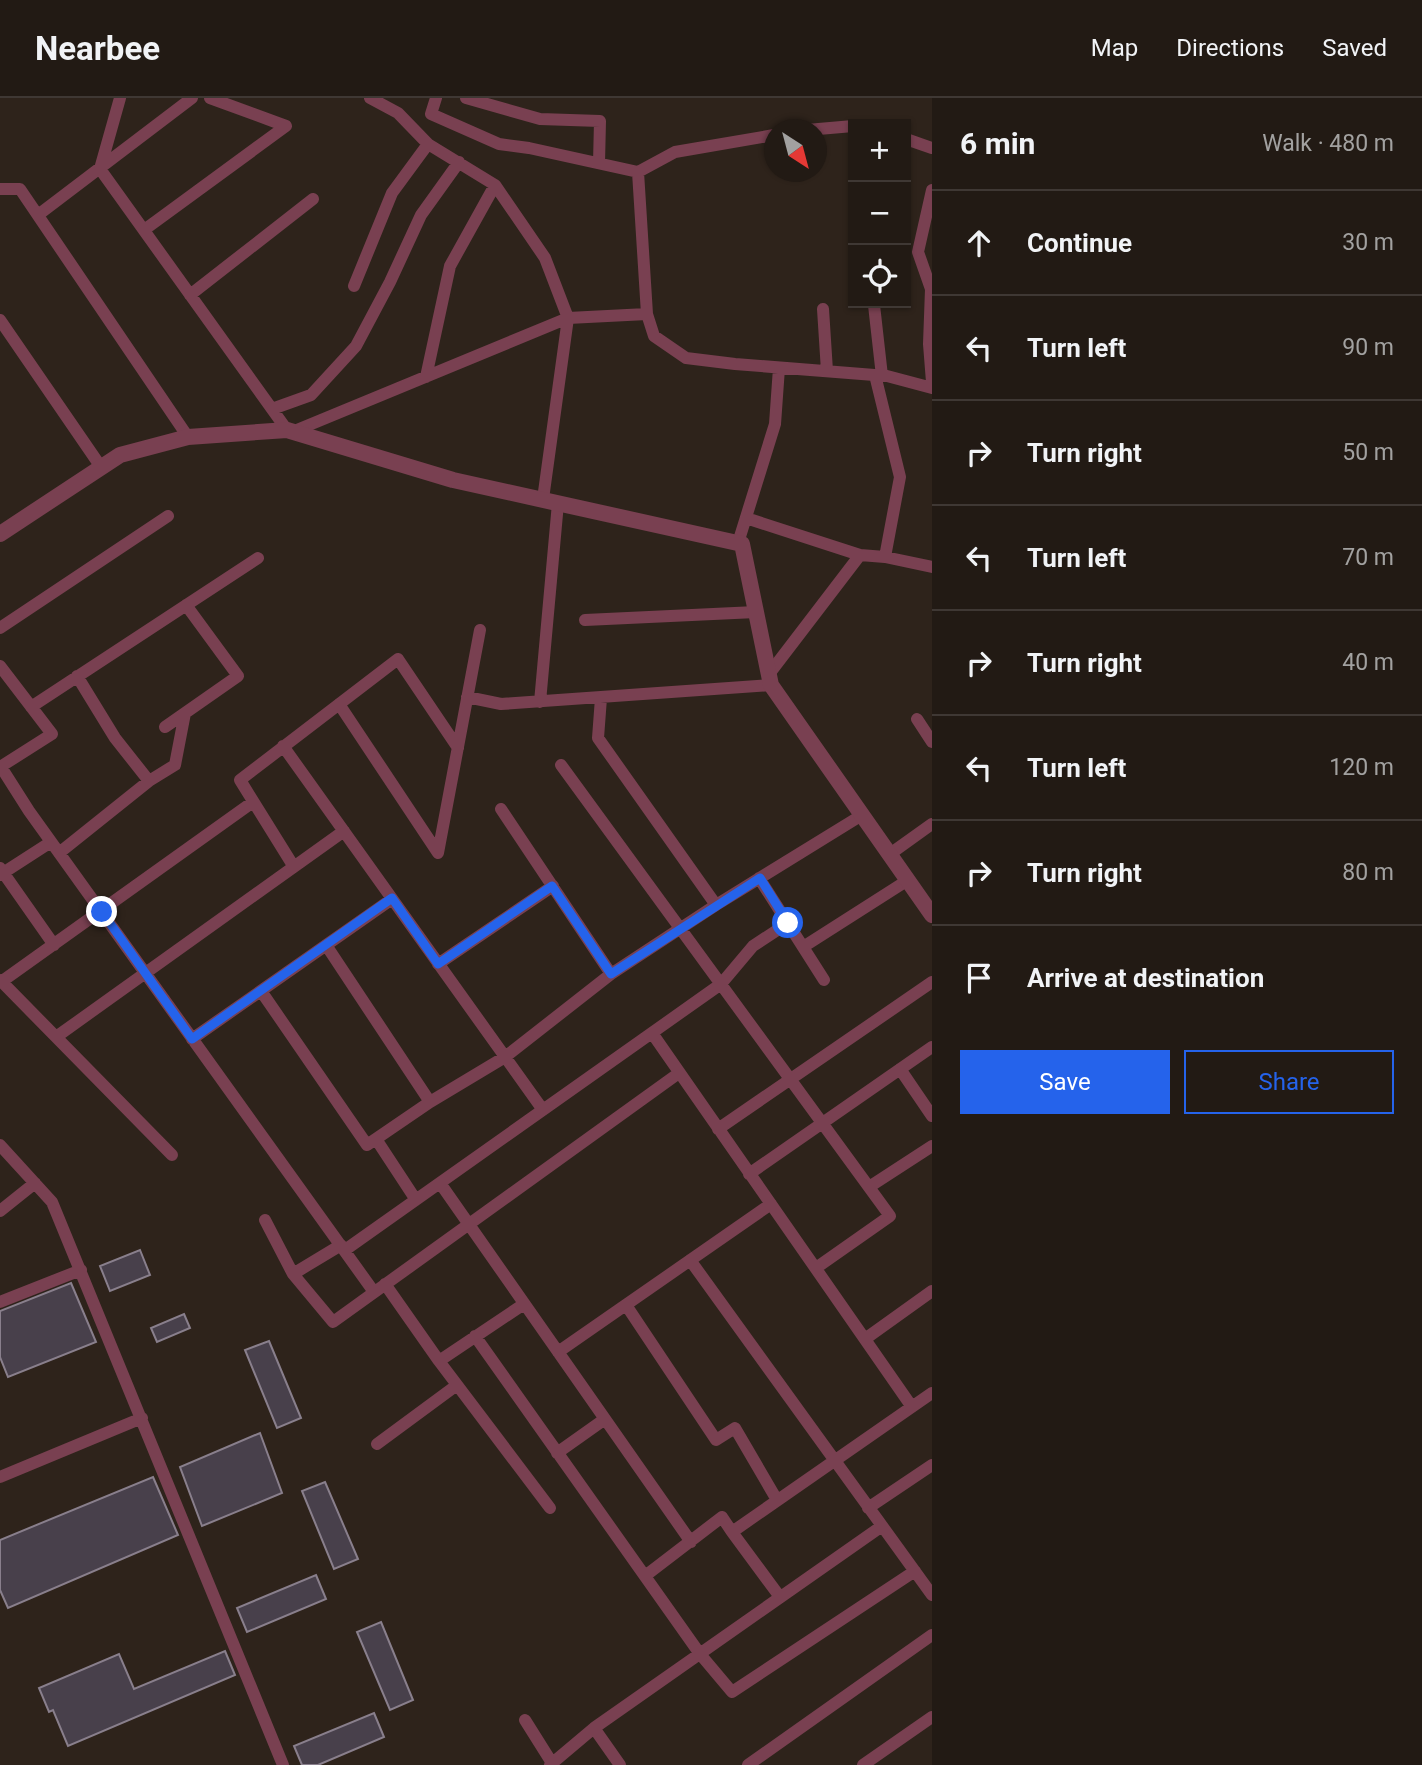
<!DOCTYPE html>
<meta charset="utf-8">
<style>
:root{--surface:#221a14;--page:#2a231d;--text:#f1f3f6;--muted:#a2a1a0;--line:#3f3834;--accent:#2563eb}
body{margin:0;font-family:Roboto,sans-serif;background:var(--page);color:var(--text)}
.controls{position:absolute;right:21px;top:21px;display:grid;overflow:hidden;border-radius:0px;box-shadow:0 2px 5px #0004}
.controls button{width:63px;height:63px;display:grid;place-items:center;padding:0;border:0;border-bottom:2px solid var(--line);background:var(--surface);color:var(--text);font:35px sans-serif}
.compass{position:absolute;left:764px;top:21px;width:63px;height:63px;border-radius:50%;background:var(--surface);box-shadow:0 2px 5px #0004;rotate:144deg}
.stop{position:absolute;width:21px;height:21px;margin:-16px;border:5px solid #2563eb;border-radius:50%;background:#fff}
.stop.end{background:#2563eb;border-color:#fff;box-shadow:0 2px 7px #0008}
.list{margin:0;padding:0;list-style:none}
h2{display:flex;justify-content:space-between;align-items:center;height:91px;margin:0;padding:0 28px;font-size:30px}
h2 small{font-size:23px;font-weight:400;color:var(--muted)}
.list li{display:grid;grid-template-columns:46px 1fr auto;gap:21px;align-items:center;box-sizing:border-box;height:105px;padding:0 28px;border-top:2px solid var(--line)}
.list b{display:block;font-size:26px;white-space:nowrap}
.list em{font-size:23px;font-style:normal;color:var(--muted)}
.actions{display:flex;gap:14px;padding:21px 28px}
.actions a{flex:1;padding:16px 0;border:2px solid var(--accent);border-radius:0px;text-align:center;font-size:24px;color:var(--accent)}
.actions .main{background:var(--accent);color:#fff}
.icon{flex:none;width:38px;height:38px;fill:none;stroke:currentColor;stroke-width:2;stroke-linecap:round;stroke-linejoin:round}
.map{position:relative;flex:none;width:932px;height:1667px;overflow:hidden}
header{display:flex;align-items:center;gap:42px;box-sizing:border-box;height:98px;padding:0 35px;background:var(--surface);border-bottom:2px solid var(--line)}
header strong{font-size:33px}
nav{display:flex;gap:38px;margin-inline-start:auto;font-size:24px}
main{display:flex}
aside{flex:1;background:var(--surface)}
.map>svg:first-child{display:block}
.building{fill:#48404b;stroke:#897f8c;stroke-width:2}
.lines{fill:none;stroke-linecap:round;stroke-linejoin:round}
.minor{stroke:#794051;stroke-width:12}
.tertiary{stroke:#794051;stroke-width:16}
.route{stroke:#2563eb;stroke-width:9}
</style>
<header>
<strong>Nearbee</strong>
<nav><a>Map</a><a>Directions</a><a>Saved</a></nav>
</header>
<main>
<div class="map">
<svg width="932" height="1667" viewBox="0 0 932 1667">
<rect width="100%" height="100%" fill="#2e231b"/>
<path class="building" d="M140,1152L150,1177L110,1193L100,1168Z
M71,1185L96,1244L8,1279L0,1259V1213Z
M184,1216L190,1230L157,1244L151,1230Z
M269,1243L301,1320L277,1330L245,1252Z
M260,1335L282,1395L202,1428L180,1369Z
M153,1379L178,1437L8,1510L0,1492V1442Z
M325,1384L358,1461L334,1471L302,1393Z
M316,1477L326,1501L247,1534L237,1510Z
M381,1524L413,1602L390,1612L357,1534Z
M225,1553L235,1577L68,1648L53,1612L49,1614L39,1590L119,1556L134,1591Z
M374,1615L384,1639L318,1667H302L294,1648Z"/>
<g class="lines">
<path class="minor" d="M120,0L100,71L287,332
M370,0L398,15L428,46L495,87L545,160L568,220L543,401
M436,0L431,16L499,46L529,50L638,74
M466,0L540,21L600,23L599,65
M807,32L853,28
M774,37L675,54L638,74L647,216L654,238L686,260L735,266L887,278L932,290
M906,41L932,50
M0,91H20L188,339
M932,92L918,154L931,191L929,246L932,284
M38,117L192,0
M144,132L286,28L210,0
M354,188L392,95L428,46
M190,197L313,101
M874,207L882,278
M823,211L827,273
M0,222L101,369
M875,277L900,379L885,459
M426,279L450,168L495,87
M272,311L311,297L356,248L390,184L421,117L459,64
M292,334L568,220L647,216
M746,420L860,457L885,459L932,469
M738,445L775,326L779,270
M585,522L756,514
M0,530L168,418
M0,568L52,636L0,669
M769,576L860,457
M77,578L115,640L149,683
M467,599L501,606L771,587
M601,600L598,640L716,807L862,717
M540,604L558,405
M339,606L438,755L480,532
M31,609L258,460
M917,621L932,644
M165,629L238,578L186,507
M283,648L543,1012
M561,667L890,1118L816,1170
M1,669L29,713L374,1194
M501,711L611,876L716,807
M59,755L149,683L175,667L185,615
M890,756L932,726
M294,769L240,682L398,561L458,650
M0,770L54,847
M0,777L51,744
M759,780L824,882
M803,849L908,782
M438,866L553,788
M0,882L172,1057
M1,884L253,704
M261,893L367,1047L430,1004L326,847
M652,935L912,1309
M56,939L344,733
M192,941L392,801
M900,971L932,1018
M430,1004L505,959L611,876
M718,1031L932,884
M376,1041L416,1102
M0,1047L52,1104L283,1667
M749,1076L932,949
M440,1085L691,1444
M869,1089L932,1048
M0,1113L35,1085
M265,1122L293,1176
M341,1147L293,1176L333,1224L679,975
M345,1152L721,886L753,848L788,825
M690,1162L932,1497
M385,1186L439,1263L550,1410
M0,1204L81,1172
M626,1207L716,1342L735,1330L777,1402
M475,1238L700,1556L732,1594L915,1473
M865,1241L932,1193
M558,1254L771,1106
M439,1263L524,1206
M377,1346L457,1287
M557,1355L605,1321
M0,1379L142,1320
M868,1410L932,1367
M732,1434L780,1499
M645,1478L722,1419L732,1434L932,1295
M525,1622L552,1665
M594,1630L620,1667
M550,1667L594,1630L882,1428
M748,1667L932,1537
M863,1667L932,1619"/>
<path class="tertiary" d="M0,436L120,357L188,339L287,332L453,382L742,446L771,587L932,817"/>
</g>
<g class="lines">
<path class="route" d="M102,814L192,941L392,800L438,866L552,788L611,876L760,780L788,825"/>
</g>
</svg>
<div class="controls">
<button>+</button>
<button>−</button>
<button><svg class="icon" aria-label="locate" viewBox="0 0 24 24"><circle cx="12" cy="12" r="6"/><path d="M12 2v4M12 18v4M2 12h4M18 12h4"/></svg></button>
</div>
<svg class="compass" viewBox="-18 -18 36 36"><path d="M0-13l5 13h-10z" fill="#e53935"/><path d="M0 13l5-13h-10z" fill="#a2a1a0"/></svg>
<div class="stop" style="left:788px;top:825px"></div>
<div class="stop end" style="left:102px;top:814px"></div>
</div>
<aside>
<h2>6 min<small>Walk · 480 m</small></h2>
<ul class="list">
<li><svg class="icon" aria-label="ahead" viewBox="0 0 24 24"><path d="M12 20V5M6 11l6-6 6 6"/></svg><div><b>Continue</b></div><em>30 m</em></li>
<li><svg class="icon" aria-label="left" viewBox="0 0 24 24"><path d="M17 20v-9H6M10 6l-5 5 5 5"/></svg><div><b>Turn left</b></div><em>90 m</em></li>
<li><svg class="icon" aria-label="right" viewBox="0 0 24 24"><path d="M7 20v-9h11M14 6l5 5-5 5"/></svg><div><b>Turn right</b></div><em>50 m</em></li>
<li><svg class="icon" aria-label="left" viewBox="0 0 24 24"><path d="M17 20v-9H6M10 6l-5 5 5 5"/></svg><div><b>Turn left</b></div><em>70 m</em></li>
<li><svg class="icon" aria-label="right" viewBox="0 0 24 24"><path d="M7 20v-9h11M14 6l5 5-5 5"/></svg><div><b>Turn right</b></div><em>40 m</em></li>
<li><svg class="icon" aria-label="left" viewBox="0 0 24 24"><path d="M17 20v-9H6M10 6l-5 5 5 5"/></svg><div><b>Turn left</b></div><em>120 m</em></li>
<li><svg class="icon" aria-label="right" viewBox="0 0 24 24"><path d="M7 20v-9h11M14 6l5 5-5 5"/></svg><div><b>Turn right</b></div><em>80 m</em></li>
<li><svg class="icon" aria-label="arrive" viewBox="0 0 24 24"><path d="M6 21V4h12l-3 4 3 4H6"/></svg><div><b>Arrive at destination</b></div></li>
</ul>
<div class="actions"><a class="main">Save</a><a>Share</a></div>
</aside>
</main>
